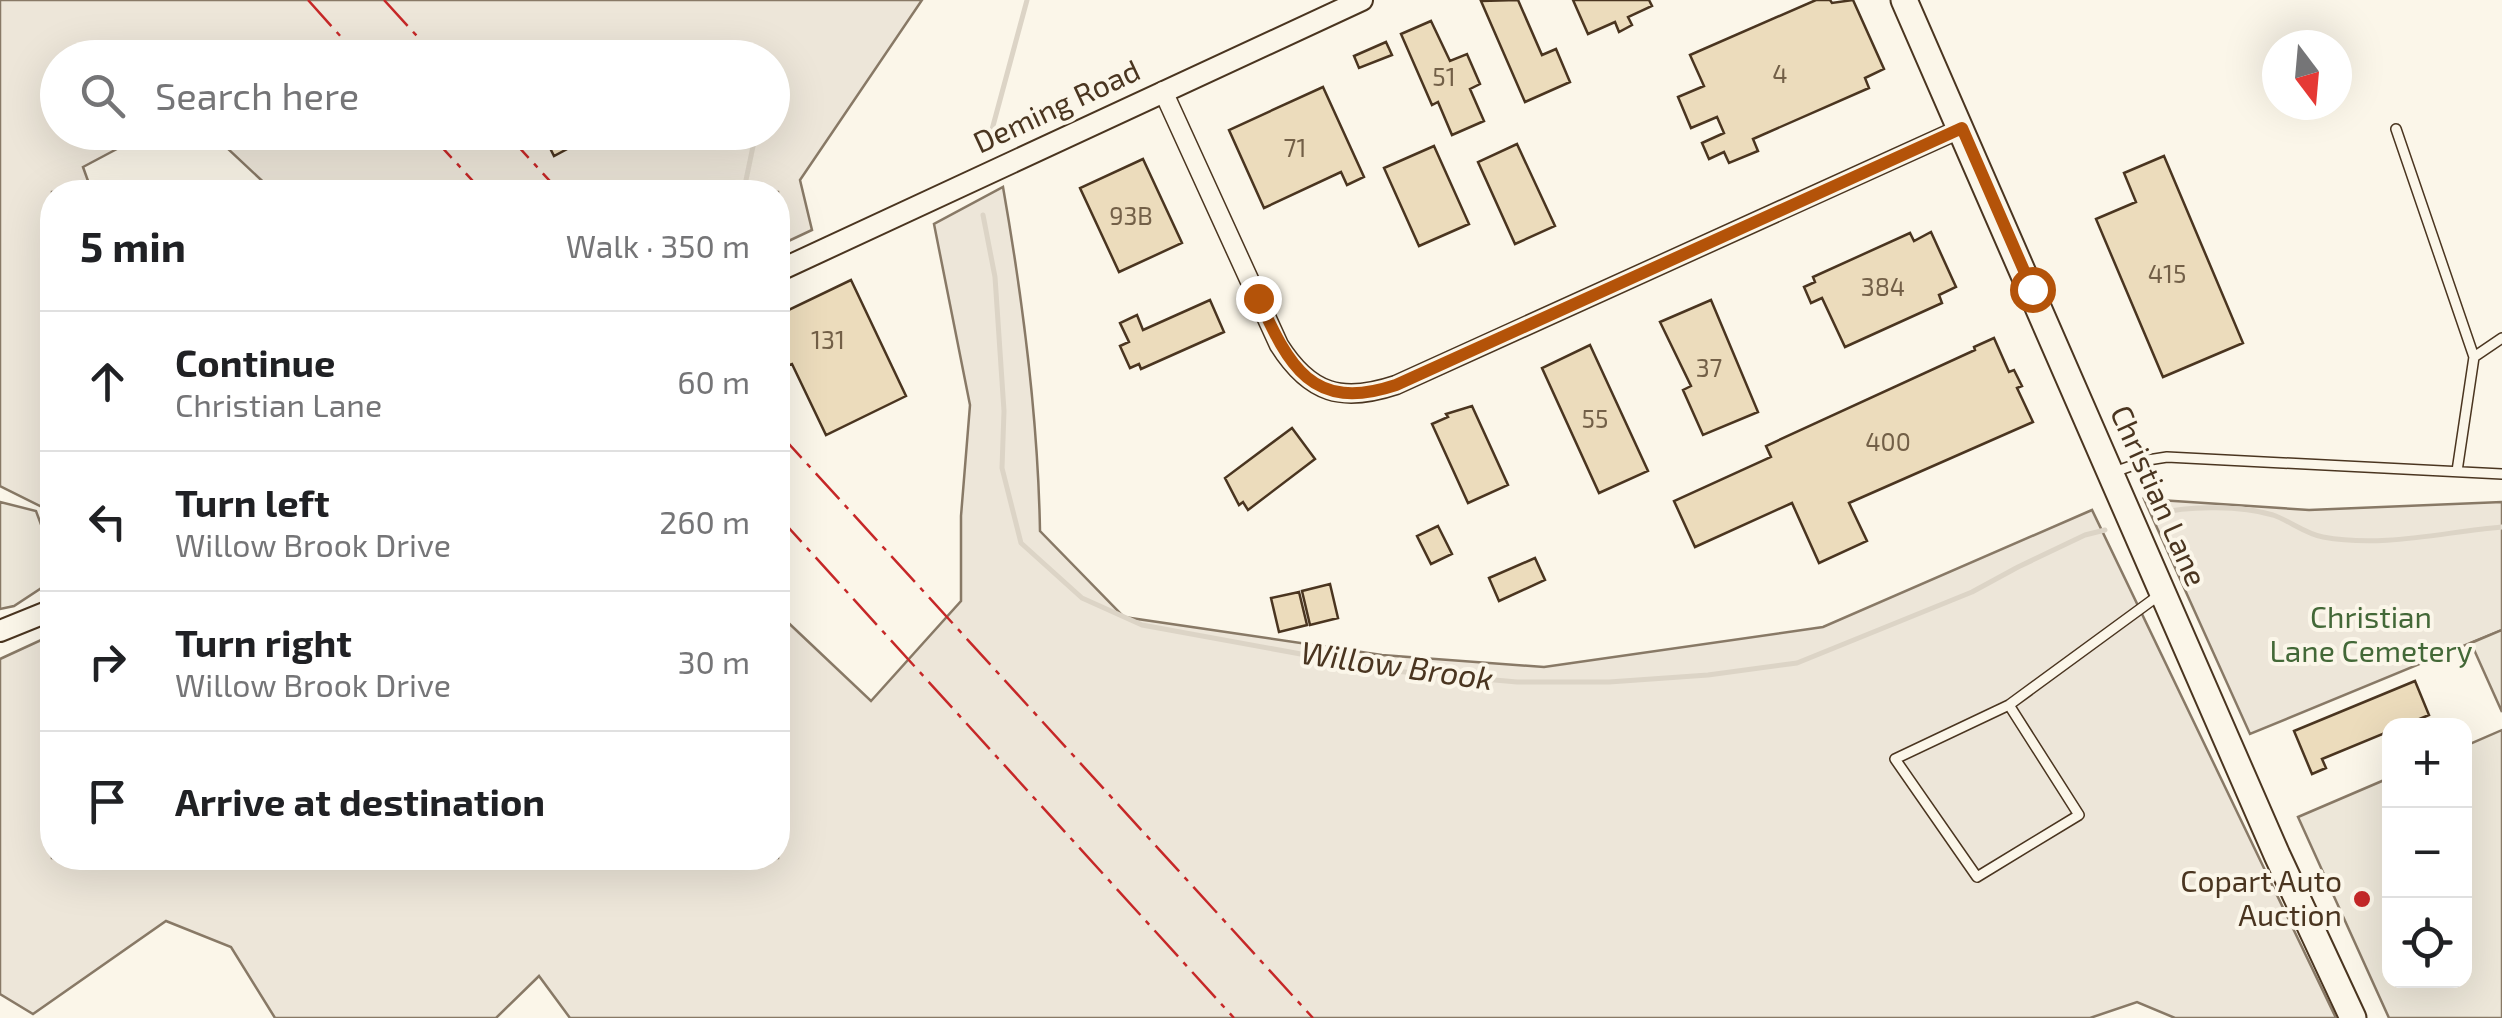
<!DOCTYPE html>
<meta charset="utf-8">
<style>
:root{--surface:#fff;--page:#f6f6f6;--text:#202124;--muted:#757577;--line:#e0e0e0}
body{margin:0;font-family:"Exo 2",sans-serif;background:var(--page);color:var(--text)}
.controls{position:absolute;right:30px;bottom:30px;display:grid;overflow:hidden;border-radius:20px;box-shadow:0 10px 40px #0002}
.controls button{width:90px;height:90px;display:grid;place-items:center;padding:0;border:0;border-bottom:2px solid var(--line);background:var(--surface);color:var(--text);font:50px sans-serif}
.compass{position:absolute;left:2262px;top:30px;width:90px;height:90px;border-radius:50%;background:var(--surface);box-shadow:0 10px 40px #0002;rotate:164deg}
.stop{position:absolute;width:30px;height:30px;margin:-22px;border:8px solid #b45309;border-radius:50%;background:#fff}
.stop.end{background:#b45309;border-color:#fff;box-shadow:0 2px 10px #0008}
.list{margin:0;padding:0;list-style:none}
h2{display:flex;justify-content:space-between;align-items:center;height:130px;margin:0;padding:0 40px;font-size:42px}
h2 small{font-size:32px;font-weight:400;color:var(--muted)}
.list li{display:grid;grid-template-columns:65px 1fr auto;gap:30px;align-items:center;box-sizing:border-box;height:140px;padding:0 40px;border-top:2px solid var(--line)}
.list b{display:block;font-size:38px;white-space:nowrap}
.list p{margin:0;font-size:32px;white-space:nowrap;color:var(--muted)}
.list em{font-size:32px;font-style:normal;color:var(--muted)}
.icon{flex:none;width:55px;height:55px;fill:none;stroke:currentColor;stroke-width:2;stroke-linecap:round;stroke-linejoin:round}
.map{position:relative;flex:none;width:2502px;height:1018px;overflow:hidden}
.search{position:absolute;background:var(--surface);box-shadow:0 10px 40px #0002;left:40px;top:40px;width:750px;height:110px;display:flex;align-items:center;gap:25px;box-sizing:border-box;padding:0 35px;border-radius:55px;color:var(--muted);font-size:38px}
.panel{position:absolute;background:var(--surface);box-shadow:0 10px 40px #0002;left:40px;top:180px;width:750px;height:690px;border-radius:40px}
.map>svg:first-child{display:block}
.green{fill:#ede6d9;stroke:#887966;stroke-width:2.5}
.parking{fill:#ede7d9;stroke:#887966;stroke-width:2.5}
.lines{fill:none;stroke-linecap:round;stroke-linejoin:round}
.stream{stroke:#dcd4c6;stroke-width:5}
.building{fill:#ecdcbc;stroke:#4a3520;stroke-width:2.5}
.service-casing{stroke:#4a3520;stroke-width:12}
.minor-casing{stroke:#4a3520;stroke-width:21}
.tertiary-casing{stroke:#4a3520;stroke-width:24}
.secondary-casing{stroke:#4a3520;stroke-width:29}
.service{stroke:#fbf6e9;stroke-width:9}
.minor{stroke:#fbf6e9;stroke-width:18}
.tertiary{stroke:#fbf6e9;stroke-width:20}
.secondary{stroke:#fbf6e9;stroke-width:25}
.power{stroke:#c62828;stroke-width:2.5;stroke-dasharray:35 8 5 8;stroke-linecap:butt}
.route{stroke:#b45309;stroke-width:12}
.poi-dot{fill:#c62828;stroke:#fbf6e9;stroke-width:4}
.labels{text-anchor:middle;stroke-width:8;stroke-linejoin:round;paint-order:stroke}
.number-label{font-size:25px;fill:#725f47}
.street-label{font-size:30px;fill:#4a3520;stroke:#fbf6e9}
.park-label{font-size:30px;fill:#436837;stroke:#fbf6e9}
.poi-label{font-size:30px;fill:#4a3520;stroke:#fbf6e9;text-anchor:end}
.water-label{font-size:32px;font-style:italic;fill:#4a3520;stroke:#fbf6e9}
</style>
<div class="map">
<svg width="2502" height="1018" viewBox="0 0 2502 1018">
<rect width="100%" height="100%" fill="#fbf6e9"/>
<path class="green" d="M0,0H922L800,180L812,230L778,246V192H274L211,133L772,132V58H58V132L147,133L83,167L92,192H52V512L0,486Z
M1003,187C1023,301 1038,415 1040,531L1124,617L1382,655L1544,667L1823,627L2092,510L2336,1018H2175L2137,1002L2090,1018H570L539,976L496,1018H275L231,947L166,921L33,1014L0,994V659L52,635V858H778V613L871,701L961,601V516L970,405L934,224Z
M2144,499L2309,510L2502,502V630L2250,734Z"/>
<path class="parking" d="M0,502L36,511L52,554V581L14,606L0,609Z
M2502,630V712L2471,643Z
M2502,730V1018H2389L2298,817L2389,778L2390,980H2464L2465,746Z"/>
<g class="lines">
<path class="stream" d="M990,137L1027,0
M746,180L756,132
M983,215L995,277L1004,411L1002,468L1021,543L1082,598L1142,625L1394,671L1517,682H1609L1708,675L1797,663L1972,592L2018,567L2085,535L2105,530
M2157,514C2188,505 2243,506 2273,515C2290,521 2306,534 2323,537C2383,548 2443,532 2502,527"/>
</g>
<path class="building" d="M1518,0L1542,55L1556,49L1570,82L1525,102L1481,1Z
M1573,0H1649L1652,6L1628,17L1632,25L1619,32L1615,22L1588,34Z
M1816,0H1830L1832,3L1853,0L1884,69L1865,78L1869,88L1753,139L1758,151L1729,163L1724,152L1709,159L1702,143L1724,133L1717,117L1691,128L1678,97L1704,86L1690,55Z
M1431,21L1450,61L1467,54L1480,84L1470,89L1484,121L1452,135L1438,102L1432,105L1401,34Z
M1386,42L1392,55L1359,68L1354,56Z
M1323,87L1364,177L1347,185L1341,172L1264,208L1229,130Z
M542,132H561L569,148L554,156Z
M1517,144L1555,226L1515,244L1478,162Z
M1434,146L1469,224L1419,246L1384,168Z
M2164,156L2243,343L2163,377L2096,219L2136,202L2124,173Z
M1143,159L1182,243L1119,272L1080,188Z
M1931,232L1956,287L1939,295L1942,303L1845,347L1822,298L1811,303L1804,287L1815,282L1813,277L1910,233L1914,241Z
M851,280L906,396L826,435L792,364L778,369V315Z
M1210,300L1224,332L1141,369L1139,364L1130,368L1120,346L1129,342L1120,323L1137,315L1143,330Z
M1711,300L1758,412L1703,435L1683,390L1691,386L1660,322Z
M1994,338L2009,372L2014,370L2022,386L2017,388L2033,422L1849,503L1867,541L1819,563L1792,503L1695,547L1674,501L1771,457L1766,446L1975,350L1974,347Z
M1590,345L1648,471L1599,493L1542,368Z
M1472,406L1508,485L1468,503L1432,424L1448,417L1446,414Z
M1292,428L1315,459L1248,510L1243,502L1239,505L1225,478Z
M1438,526L1452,554L1431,564L1417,536Z
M1535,558L1545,580L1499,601L1489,578Z
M1330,584L1338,618L1310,625L1302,591Z
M1299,592L1307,625L1279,632L1271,598Z
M2415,681L2429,715L2403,726H2390V731L2322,759L2326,768L2312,774L2294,731Z"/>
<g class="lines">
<g class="service-casing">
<path id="service" d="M2396,129L2474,357
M2457,471L2474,357L2502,338
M2114,472L2148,460L2167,457L2502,474
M2009,705L2079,815L1977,877L1895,759L2009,705L2162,593"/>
</g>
<g class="minor-casing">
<path id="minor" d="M1163,91L1279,345C1310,394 1342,403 1396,385L1962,128"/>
</g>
<g class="tertiary-casing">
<path id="tertiary" d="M778,271L1362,0
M0,631L52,610"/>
</g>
<g class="secondary-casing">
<path id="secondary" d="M1904,0L2277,855L2353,1018"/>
</g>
<use href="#service" class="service"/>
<use href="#minor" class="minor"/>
<use href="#tertiary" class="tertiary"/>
<use href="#secondary" class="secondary"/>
<path class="power" d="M308,0L360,58
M384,0L437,58
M428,132L483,192
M505,132L560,192
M778,432L1313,1018
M778,516L1234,1018"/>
</g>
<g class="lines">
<path class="route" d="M1258,298C1289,366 1312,413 1396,385L1962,128L2032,289"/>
</g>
<circle class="poi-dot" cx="2362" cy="899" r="10"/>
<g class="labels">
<g class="number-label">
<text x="1780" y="83">4</text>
<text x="1444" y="86">51</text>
<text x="1295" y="157">71</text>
<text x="1131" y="225">93B</text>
<text x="2167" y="283">415</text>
<text x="1883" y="296">384</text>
<text x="828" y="349">131</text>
<text x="1709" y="377">37</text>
<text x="1595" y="428">55</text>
<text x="1888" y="451">400</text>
</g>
<g class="street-label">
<text transform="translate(1057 107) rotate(-25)" y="10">Deming Road</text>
<text transform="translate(2158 496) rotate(66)" y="10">Christian Lane</text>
</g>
<g class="park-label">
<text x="2371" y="628">Christian<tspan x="2371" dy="34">Lane Cemetery</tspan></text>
</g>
<g class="poi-label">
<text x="2342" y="892">Copart Auto<tspan x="2342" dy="34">Auction</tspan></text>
</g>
<g class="water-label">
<text transform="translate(1397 666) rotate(8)" y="11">Willow Brook</text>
</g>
</g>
</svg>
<div class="controls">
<button>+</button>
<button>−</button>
<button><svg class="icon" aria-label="locate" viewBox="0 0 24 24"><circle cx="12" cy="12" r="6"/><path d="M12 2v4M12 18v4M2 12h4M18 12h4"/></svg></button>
</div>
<svg class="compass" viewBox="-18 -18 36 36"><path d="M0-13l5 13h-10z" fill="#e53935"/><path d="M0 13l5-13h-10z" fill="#757577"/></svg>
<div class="stop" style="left:2032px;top:289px"></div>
<div class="stop end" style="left:1258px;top:298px"></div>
<div class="search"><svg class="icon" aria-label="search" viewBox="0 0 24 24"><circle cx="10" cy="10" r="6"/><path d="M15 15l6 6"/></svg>Search here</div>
<section class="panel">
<h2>5 min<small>Walk · 350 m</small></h2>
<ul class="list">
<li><svg class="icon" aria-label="ahead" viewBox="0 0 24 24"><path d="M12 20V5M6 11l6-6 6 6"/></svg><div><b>Continue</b><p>Christian Lane</p></div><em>60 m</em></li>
<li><svg class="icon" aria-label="left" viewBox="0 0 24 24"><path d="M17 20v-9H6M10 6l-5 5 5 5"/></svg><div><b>Turn left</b><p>Willow Brook Drive</p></div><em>260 m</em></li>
<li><svg class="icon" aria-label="right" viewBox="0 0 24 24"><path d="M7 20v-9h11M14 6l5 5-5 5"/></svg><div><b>Turn right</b><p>Willow Brook Drive</p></div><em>30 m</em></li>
<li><svg class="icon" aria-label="arrive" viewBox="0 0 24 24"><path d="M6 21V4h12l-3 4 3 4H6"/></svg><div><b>Arrive at destination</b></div></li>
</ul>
</section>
</div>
